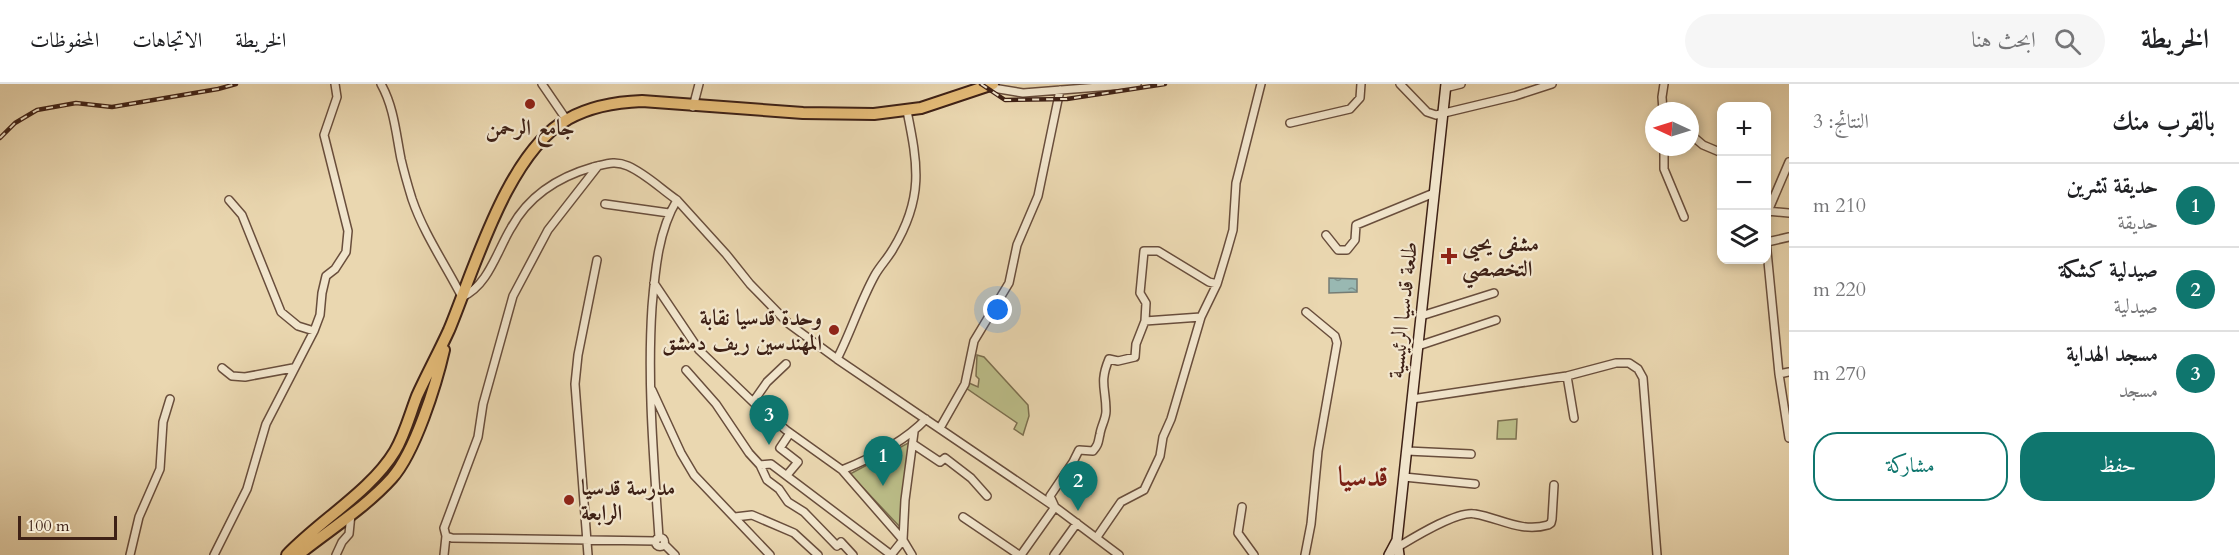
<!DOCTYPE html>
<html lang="ar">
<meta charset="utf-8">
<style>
:root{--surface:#fff;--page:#f6f6f6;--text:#202124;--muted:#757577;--line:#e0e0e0;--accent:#0f766e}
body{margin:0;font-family:Cardo,Amiri,serif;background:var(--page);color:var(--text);direction:rtl}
.controls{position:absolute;right:18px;top:18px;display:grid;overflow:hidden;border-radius:12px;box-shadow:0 3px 9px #0003}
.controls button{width:54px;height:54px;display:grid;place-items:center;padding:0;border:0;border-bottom:2px solid var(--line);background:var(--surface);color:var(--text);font:30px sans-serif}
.compass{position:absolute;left:1645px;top:18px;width:54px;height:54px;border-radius:50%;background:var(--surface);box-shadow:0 3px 9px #0003;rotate:274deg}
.scale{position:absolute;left:18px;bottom:15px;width:99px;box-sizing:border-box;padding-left:6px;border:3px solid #3e2116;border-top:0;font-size:16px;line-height:21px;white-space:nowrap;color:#3e2116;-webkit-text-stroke:4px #f1e5cc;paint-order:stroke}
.you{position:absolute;left:998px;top:226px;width:21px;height:21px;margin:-15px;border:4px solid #fff;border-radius:50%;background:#1a73e8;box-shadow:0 0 0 9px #1a73e833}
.badge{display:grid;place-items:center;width:39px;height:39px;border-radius:50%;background:var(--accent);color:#fff;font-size:20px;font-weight:700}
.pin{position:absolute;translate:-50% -50px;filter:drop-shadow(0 2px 3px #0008)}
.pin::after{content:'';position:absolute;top:32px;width:21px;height:18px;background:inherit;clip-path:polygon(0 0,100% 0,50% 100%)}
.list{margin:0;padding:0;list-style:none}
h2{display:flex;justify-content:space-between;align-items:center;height:78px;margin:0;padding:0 24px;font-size:26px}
h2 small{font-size:20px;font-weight:400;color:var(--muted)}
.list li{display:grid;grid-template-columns:39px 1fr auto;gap:18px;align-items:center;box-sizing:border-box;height:84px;padding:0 24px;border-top:2px solid var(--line)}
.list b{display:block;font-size:22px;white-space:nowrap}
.list p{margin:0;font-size:20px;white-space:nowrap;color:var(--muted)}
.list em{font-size:20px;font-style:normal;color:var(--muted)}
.actions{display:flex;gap:12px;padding:18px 24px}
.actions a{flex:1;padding:14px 0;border:2px solid var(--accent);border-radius:24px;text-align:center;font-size:21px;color:var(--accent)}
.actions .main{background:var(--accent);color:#fff}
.icon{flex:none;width:33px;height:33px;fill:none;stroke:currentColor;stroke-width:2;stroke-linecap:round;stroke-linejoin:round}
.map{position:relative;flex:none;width:1789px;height:471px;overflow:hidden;direction:ltr}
header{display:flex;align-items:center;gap:36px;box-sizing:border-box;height:84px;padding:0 30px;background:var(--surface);border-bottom:2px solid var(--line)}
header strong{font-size:28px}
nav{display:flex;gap:33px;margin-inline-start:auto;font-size:21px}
.search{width:420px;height:54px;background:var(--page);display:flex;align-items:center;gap:15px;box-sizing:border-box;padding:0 21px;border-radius:33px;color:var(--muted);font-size:22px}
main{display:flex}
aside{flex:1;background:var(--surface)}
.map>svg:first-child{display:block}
.green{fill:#bbbd88;stroke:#7c6f4f;stroke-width:1.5}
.water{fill:url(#water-ripples);stroke:#757c74;stroke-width:1.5}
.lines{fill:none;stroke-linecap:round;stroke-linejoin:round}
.street-casing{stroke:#694e3c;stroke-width:10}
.secondary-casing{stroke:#3e2116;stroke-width:12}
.primary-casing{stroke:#3e2116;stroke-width:14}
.street{stroke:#f1e5cc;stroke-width:7}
.secondary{stroke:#f1e5cc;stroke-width:9}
.primary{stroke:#e5bc78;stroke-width:10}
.rail-casing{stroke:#3e2116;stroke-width:4.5}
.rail{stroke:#f1e5cc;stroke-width:2;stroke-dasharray:7;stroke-linecap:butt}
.poi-dot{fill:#8f2418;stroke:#f1e5cc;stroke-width:2}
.labels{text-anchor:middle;stroke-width:4.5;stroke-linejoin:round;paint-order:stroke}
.poi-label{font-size:22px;font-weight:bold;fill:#3e2116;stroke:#f1e5cc;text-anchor:start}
.street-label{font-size:22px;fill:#3e2116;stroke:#f1e5cc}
.district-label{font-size:28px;font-weight:bold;fill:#7a1f14;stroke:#f1e5cc}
</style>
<header>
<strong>الخريطة</strong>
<div class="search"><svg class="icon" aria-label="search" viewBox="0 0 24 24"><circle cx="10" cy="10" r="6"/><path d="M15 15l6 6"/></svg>ابحث هنا</div>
<nav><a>الخريطة</a><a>الاتجاهات</a><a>المحفوظات</a></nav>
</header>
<main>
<aside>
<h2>بالقرب منك<small>النتائج: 3</small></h2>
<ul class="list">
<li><span class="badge">1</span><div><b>حديقة تشرين</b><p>حديقة</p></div><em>210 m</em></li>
<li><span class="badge">2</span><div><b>صيدلية كشكة</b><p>صيدلية</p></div><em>220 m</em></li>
<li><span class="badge">3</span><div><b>مسجد الهداية</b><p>مسجد</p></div><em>270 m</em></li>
</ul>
<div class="actions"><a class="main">حفظ</a><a>مشاركة</a></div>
</aside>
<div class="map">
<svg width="1789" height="471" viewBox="0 0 1789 471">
<defs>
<pattern id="water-ripples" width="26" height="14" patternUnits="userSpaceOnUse" patternTransform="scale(1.5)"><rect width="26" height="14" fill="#99b8b2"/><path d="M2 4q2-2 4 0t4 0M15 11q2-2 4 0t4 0" fill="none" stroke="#7e9590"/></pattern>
</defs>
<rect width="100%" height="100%" fill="#ead7b0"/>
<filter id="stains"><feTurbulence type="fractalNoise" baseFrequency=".00333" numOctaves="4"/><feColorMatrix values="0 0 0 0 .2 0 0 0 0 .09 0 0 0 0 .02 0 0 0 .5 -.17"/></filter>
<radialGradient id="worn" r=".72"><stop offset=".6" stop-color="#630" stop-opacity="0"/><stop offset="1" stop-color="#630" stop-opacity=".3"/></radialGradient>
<path class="green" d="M977,271L984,273L1028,321L1029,332L1023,351L1014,345L1017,339L966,304L969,299L978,303L979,295L976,292Z
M1517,335L1516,355H1497L1498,337Z
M910,358L900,443L850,390Z"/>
<path class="water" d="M1329,194L1357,195V208L1329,209Z"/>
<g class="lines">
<g class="street-casing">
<path id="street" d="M381,0C394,23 396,50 401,75C404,88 408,102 412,115C424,150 445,180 462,213C488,202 497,167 511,144C529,111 558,93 593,83C606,80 615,76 628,82C646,90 661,105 677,116
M542,0L566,35
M1400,0L1427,28L1436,31L1515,12L1552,0
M987,3L1023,9L1137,0
M1445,4L1461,0
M693,23L699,0
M1663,27L1662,13L1664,0
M1290,39L1350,25L1360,14L1361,0
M1690,50L1703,61L1722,69
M1664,63V85L1684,133
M598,82L548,146L513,212L483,320L478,353L444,444L446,452L452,454L656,457
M229,116L242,131L281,228L298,242L314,247
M605,120L669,129
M1767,127L1789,129
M1766,132L1789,78
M1326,151L1338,166H1347L1355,156L1356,141L1434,109
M1766,157L1779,290L1789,354
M1767,158L1789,153
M654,199L699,266L753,318L786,346L842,386L903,456L912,471
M1421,232L1494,209
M1145,237L1201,233
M1418,262L1496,236
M837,275C851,248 860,218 875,191C880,182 888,174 893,165C924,114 918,81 907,27
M222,284L232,292L245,293L293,284
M686,286L716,320L749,369L760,381L771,380L890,470
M1779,290L1789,288
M1567,292L1574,334
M652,306L681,369L694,391L770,471
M1412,315L1567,292L1616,279H1629L1638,285L1643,294L1657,471
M753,318L767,298L786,280
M940,344L965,300L974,257L1009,199L1017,161L1038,112L1060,6
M913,360L940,378L945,374L971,394L987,412
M1407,367L1471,370
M760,381L767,396L779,405L788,418L804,428L837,462L841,458L853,471
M842,386C872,374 904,358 926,335
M787,391L798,378L780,364L790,349
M1404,393L1475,400
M1242,423L1238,449L1254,471
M735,433L752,431L794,449L818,471
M963,433L1019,471
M1097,453L1121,418L1144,406L1160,372L1163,353L1171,335L1201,233L1217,200L1227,167L1233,146L1236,99L1261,0
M655.5 458a4.5 4.5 0 1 1 9 0a4.5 4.5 0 1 1-9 0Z
M659,454C654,377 647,300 652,223C655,188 658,147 677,116L726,170L750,200L789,240L837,275L1055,423L1119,471
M664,460L675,471
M1398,463C1413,454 1458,426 1475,430C1500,434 1521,449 1548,441L1551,439L1552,435L1554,401
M130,471L139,433L160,385L163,338L170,315
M214,471L247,405L266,340L314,247L320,231L322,209L326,192L335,185L346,168L348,147L324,51L337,13L335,0
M336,471L342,458L349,450L351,430
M444,471L446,452
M588,471L575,300L578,271L597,176
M891,471L903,456L905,416L914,348
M1021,471L1055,423L1050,412L1073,378L1079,366L1093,367C1099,360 1098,358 1100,350C1101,342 1106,335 1106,327C1106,304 1099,299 1109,275L1118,277L1135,273L1136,260L1145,237L1146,219L1140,209L1144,167H1158L1209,198L1217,200
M1054,471L1077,439
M1305,471L1311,440L1318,367L1337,259L1335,252L1306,228"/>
</g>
<g class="secondary-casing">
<path id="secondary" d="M1389,471L1397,456
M1399,471L1397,456L1446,0"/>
</g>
<g class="primary-casing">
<path id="primary" d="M287,471C319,437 371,407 395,367C405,350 410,330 417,312C427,290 439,268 449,246C474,186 508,67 568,35C591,22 616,18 642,17L803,29L874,30L921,24L993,0
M298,471C329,446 365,424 392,394C415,368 436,301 444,266"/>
</g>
<use href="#street" class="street"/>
<use href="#secondary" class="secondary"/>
<use href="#primary" class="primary"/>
<g class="rail-casing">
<path id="rail" d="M981,0L1005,16L1067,15L1165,0
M0,54L15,39L37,26L76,19L112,23L218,5L236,0"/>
</g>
<use href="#rail" class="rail"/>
</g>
<g class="poi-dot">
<circle cx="530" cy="20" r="6"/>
<path d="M1446 163h6v6h6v6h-6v6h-6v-6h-6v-6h6z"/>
<circle cx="834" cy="246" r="6"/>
<circle cx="569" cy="416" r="6"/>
</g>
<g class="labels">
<g class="poi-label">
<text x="530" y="51" text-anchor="middle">جامع الرحمن</text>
<text x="1462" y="167">مشفى يحيى<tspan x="1462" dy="25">التخصصي</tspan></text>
<text x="822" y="241" text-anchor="end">وحدة قدسيا نقابة<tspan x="822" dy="25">المهندسين ريف دمشق</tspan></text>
<text x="581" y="411">مدرسة قدسيا<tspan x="581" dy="25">الرابعة</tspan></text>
</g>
<g class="street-label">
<text transform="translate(1402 226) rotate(-84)" y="8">طلعة قدسيا الرئيسية</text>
</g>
<g class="district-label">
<text x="1363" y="402">قدسيا</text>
</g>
</g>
<rect width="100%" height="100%" filter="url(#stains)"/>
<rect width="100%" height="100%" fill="url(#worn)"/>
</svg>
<div class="controls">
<button>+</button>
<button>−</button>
<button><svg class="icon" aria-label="layers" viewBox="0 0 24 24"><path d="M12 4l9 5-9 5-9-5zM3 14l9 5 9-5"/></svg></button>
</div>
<svg class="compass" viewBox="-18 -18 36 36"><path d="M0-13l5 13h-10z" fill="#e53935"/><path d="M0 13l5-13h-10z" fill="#757577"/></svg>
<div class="scale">100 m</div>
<div class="you"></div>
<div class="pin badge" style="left:883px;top:402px">1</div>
<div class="pin badge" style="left:1078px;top:427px">2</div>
<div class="pin badge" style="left:769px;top:361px">3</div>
</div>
</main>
